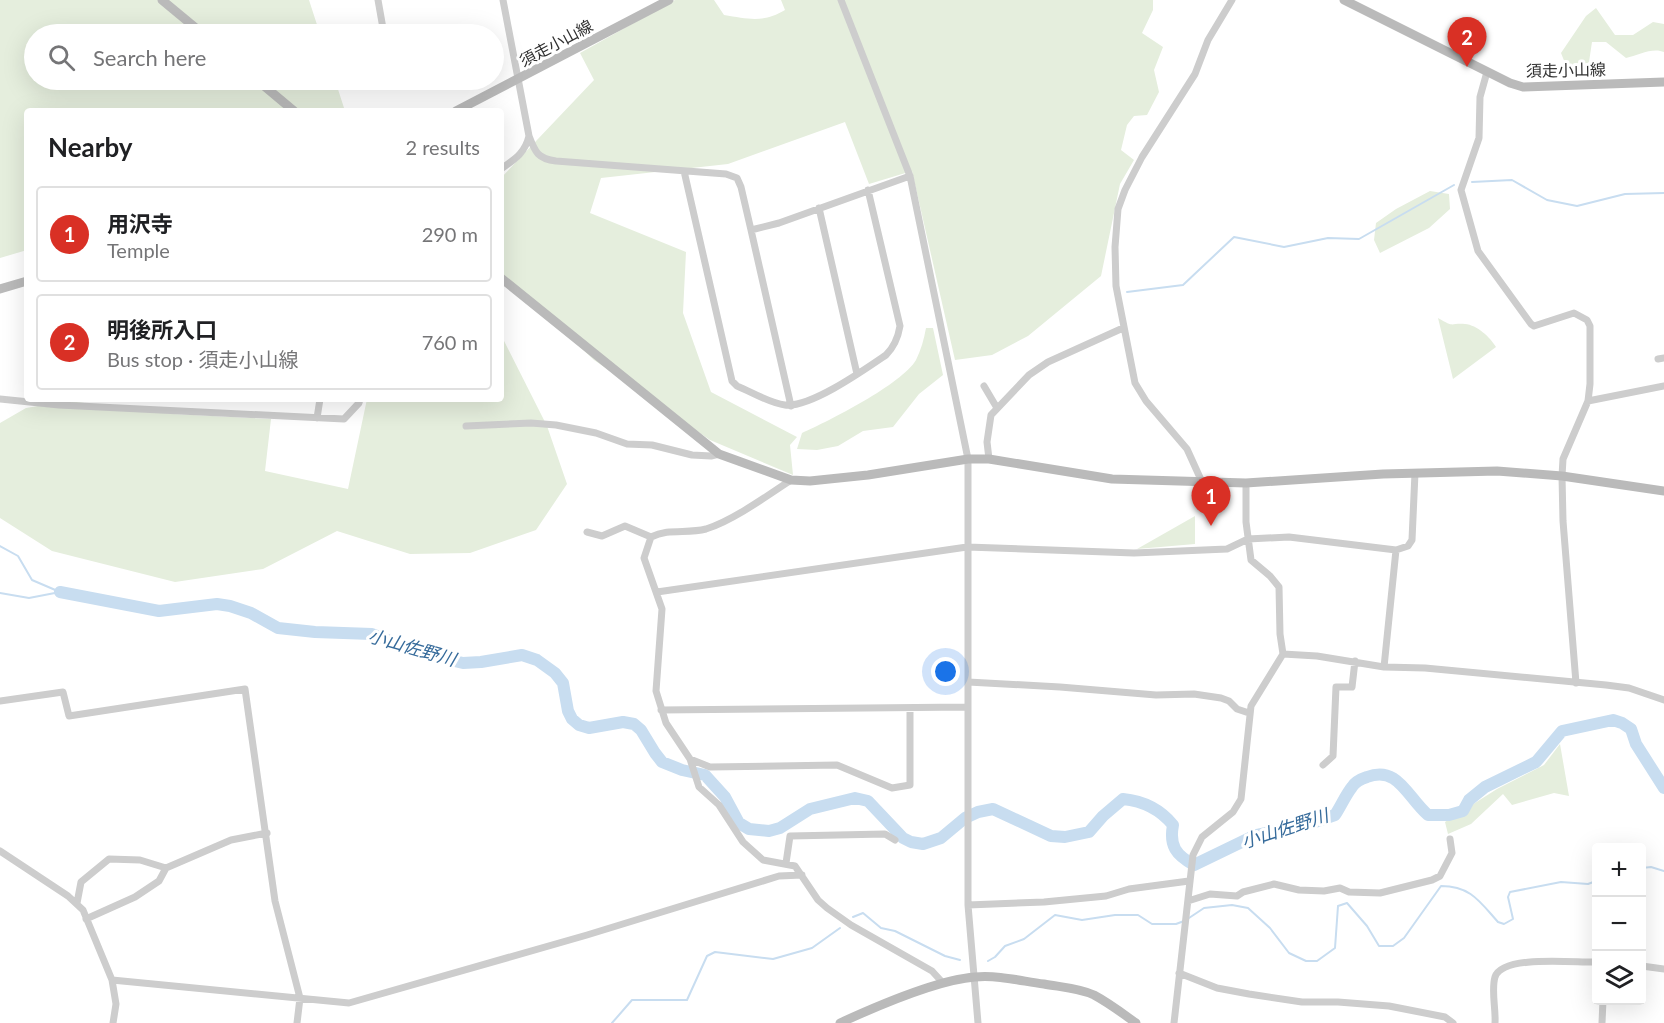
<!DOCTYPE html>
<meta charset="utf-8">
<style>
:root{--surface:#fff;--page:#f2f2f2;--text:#202124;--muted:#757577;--line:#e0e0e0;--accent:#d93025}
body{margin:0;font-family:Lato,"Noto Sans JP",sans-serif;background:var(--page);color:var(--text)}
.controls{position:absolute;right:18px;bottom:18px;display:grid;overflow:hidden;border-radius:6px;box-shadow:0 6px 24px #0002}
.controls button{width:54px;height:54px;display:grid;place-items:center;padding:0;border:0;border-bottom:2px solid var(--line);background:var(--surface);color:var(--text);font:30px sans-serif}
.you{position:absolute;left:946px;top:672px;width:21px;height:21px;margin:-15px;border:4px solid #fff;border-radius:50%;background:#1a73e8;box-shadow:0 0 0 9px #1a73e833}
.badge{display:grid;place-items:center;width:39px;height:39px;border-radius:50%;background:var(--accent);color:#fff;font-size:20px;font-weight:700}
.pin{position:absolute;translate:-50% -50px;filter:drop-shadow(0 2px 3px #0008)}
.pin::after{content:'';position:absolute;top:32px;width:21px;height:18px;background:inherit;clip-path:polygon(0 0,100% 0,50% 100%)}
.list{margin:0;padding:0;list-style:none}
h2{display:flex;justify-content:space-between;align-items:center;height:78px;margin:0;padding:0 24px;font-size:26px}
h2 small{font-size:20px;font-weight:400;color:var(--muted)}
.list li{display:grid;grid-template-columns:39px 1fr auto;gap:18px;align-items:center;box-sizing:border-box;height:96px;margin:0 12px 12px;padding:0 12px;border:2px solid var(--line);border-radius:6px}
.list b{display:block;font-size:22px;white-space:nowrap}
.list p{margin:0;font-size:20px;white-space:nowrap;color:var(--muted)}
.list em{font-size:20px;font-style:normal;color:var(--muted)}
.icon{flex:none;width:33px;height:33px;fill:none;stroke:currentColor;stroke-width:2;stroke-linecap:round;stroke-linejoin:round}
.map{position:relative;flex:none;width:1664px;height:1023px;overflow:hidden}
.search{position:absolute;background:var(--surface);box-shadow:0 6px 24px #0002;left:24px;top:24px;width:480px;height:66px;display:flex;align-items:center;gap:15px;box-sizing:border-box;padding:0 21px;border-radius:33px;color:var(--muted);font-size:22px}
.panel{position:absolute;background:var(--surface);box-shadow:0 6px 24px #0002;left:24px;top:108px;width:480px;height:294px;border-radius:6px}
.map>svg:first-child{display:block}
.green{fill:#e5eedd}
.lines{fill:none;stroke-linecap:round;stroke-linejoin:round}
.stream{stroke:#c8ddf0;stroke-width:2}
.river{stroke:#c8ddf0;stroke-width:12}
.street{stroke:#cdcdcd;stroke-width:7}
.secondary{stroke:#bababa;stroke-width:9}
.labels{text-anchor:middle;stroke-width:6;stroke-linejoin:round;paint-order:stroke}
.street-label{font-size:16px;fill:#303030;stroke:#fff}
.water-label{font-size:18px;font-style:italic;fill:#366b9b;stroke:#fff}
</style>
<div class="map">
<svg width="1664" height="1023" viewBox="0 0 1664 1023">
<rect width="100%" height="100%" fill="#fff"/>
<path class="green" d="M0,0H309L320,34H34V80H335L345,111H27V250L0,258Z
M675,0H714L724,15C749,19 763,23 785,10L781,0H1153V10L1142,33L1163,47L1154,70L1159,92L1147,115L1134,116L1127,125L1121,150L1134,160L1120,184L1101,276L1028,336L992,355L955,360L912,171L869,184L845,122L728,164L601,178L590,213L686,252L683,313L711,392L797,437L790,445L793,475L710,440L594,360L501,274V178L594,80L580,53Z
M1596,8L1615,35H1633L1653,22L1664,24V52C1653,47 1638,55 1626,58L1606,42H1592L1589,62L1577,74L1567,68L1561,53L1586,16Z
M1430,191L1449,194L1450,209L1429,228L1380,253L1374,240L1376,223L1396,209Z
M1438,318C1455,328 1449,323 1465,324C1477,325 1490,337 1496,347L1453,379Z
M926,328H933L943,375L919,394L893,427L863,431L838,446L817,450L797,449L802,433C829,421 902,384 916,360C921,350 924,339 926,328Z
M501,335L547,426L567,484L536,530L470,553L410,554L337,531L263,569L175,582L52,551L0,518V423L26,408L68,401L173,414L271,419L265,471L348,489L367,399H501Z
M1195,516V544L1137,549Z
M1560,744L1569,796L1554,793L1512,805L1503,794L1471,824L1448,834L1445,822L1497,789L1544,765Z"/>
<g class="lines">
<path class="stream" d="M1472,182L1512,180L1547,200L1577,206L1625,194L1664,193
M1127,292L1183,285L1234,237L1284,247L1328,238L1359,239L1454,185
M0,546L18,556L32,580L60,592
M0,593L29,598L60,592
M1642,868L1651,867L1664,871
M853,917L863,913L881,928L895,931L945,956L960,960
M1189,918L1204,908L1232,905L1248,908L1270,928L1289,953L1306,961H1317L1335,948L1338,906L1347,903L1367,926L1379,946H1393L1404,938L1441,886C1471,886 1480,902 1498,922L1504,924L1513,919L1508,897L1510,892L1561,882L1588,884L1596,881
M988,961L995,957L1005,946L1024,939L1055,915L1082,920L1115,915H1138L1152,924H1176L1184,921
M612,1023L632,1000H687L707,956L715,952L773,959L812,948L840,928"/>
<path class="river" d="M60,592L159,611L217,604L230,606L251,613L278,628L315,632L372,634L425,654L463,663L481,662L522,655L537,660L555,673L563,683L568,711L572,719L579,725L589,728L623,722L634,724L641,730L655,753L662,762L682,770L705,775L725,797L739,823L749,829L769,831L780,828L810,809L855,798L868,801L903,838L911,842L923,844L941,838L965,818L978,812L993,809L1051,836L1065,837L1089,832L1103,816L1123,799C1143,801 1160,809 1173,825C1169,846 1176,855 1194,865L1256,835L1312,823L1335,815C1341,806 1345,796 1352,787C1355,782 1361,779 1367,777C1398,765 1407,797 1428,815H1449L1463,811L1469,800L1485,787L1536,762L1562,731L1613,720L1622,723L1631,729L1636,744L1664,788"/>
<path class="street" d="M378,0L384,34
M503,0L529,136C535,152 538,159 556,161L726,174L737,178L741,187L751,230L791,406
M841,0L910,176L968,459V905L978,1023
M1487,72L1480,97L1479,138L1461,190L1478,251L1531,324L1534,326L1574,313L1587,320L1590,326V384L1588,401L1563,459L1562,476L1563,521L1576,683
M396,80L408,83L414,80
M501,169C515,159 525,153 529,136
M684,171L732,381L737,386C752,392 769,403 785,405C810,408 864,370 886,355C894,347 898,338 900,326L868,190
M819,208L857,374
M751,230L779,223L910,176
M1658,359L1664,358
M984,386L997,408
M0,399L59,405L344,419L359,403L360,399
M1588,401L1664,386
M317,418L320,399
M466,426L531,423L556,425L596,433L627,444L652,445L692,455L711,456L719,454
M989,459L987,442L991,415L1029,375L1048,362L1123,328
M791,480C767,496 732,521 706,529C687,534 669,528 651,537L644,558L662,609L656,691L666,723L690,759L699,787L719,805L743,842L763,860L795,866L818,900L827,908L851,925L932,971L943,983
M1202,482L1187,449L1146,401L1135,383L1116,286L1115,247L1118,209L1125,190L1142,157L1195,74L1208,40L1232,0
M587,532L602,536L625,526L651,537
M657,592L967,547L1134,553L1227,549L1248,539L1289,537L1396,550L1408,546L1412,540L1415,473
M1283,654L1317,656L1384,667L1425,668L1606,685L1629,688L1664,700
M1384,667L1396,550
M968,682L1060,687L1156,695L1194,694L1221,698L1229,701L1237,709L1249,713
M0,701L63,692L69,716L245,689L275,901L300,998L297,1023
M661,710L967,707
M690,759L710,767L837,765L892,788L910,785V708
M1323,765L1333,756L1336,687H1352L1355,661
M0,851L68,896L83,910L112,980L116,1004L113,1023
M786,863L790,836L885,834L895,840
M1188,901L1210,894L1237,896L1243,892L1274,884L1299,890L1324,891L1340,888L1349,892L1380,893L1432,880L1440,876L1452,853L1450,839
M77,903L81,882L109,859L140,860L166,868
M968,905L1044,902L1106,896L1129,889L1189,881
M86,919L135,897L159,881L166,868L231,840L267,833
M1642,966L1664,969
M1179,973L1217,988L1249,994L1302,1002H1338L1389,1006L1445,1017L1453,1023
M112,980L349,1003L587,935L779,876L802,875
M1174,1023L1193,855L1202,837L1233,812L1241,799L1251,706L1283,654L1280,634L1279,587L1270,576L1251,560L1246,522V483
M1495,1023C1496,1009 1491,990 1495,977C1503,954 1577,963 1596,962
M1602,1023L1603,1000"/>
<path class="secondary" d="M162,0L203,34
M1344,0L1510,83L1523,87L1664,82
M257,80L294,111
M456,111L669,0
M501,278L719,454L791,480L810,481L868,475L968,459H989L1112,479L1246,483L1383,474L1497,471L1562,476L1664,491
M0,289L27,281
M840,1023C877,1006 936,980 975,977C999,975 1021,981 1044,984C1060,987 1079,988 1094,995C1109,1003 1122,1013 1136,1023"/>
</g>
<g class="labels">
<g class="street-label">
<text transform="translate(556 43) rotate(-28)" y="6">須走小山線</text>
<text transform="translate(1566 70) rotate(-1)" y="6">須走小山線</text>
</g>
<g class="water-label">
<text transform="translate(412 648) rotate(16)" y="6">小山佐野川</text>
<text transform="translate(1285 829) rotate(-18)" y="6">小山佐野川</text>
</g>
</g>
</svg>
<div class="controls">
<button>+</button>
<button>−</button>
<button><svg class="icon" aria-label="layers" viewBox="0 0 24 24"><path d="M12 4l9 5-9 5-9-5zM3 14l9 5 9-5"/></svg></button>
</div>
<div class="you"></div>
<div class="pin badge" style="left:1211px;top:526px">1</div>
<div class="pin badge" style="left:1467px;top:67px">2</div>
<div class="search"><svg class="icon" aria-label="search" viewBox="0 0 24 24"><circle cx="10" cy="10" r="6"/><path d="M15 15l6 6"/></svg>Search here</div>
<section class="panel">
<h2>Nearby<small>2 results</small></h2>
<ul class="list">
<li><span class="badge">1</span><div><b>用沢寺</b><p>Temple</p></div><em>290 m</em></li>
<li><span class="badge">2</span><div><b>明後所入口</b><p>Bus stop · 須走小山線</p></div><em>760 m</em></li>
</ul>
</section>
</div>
